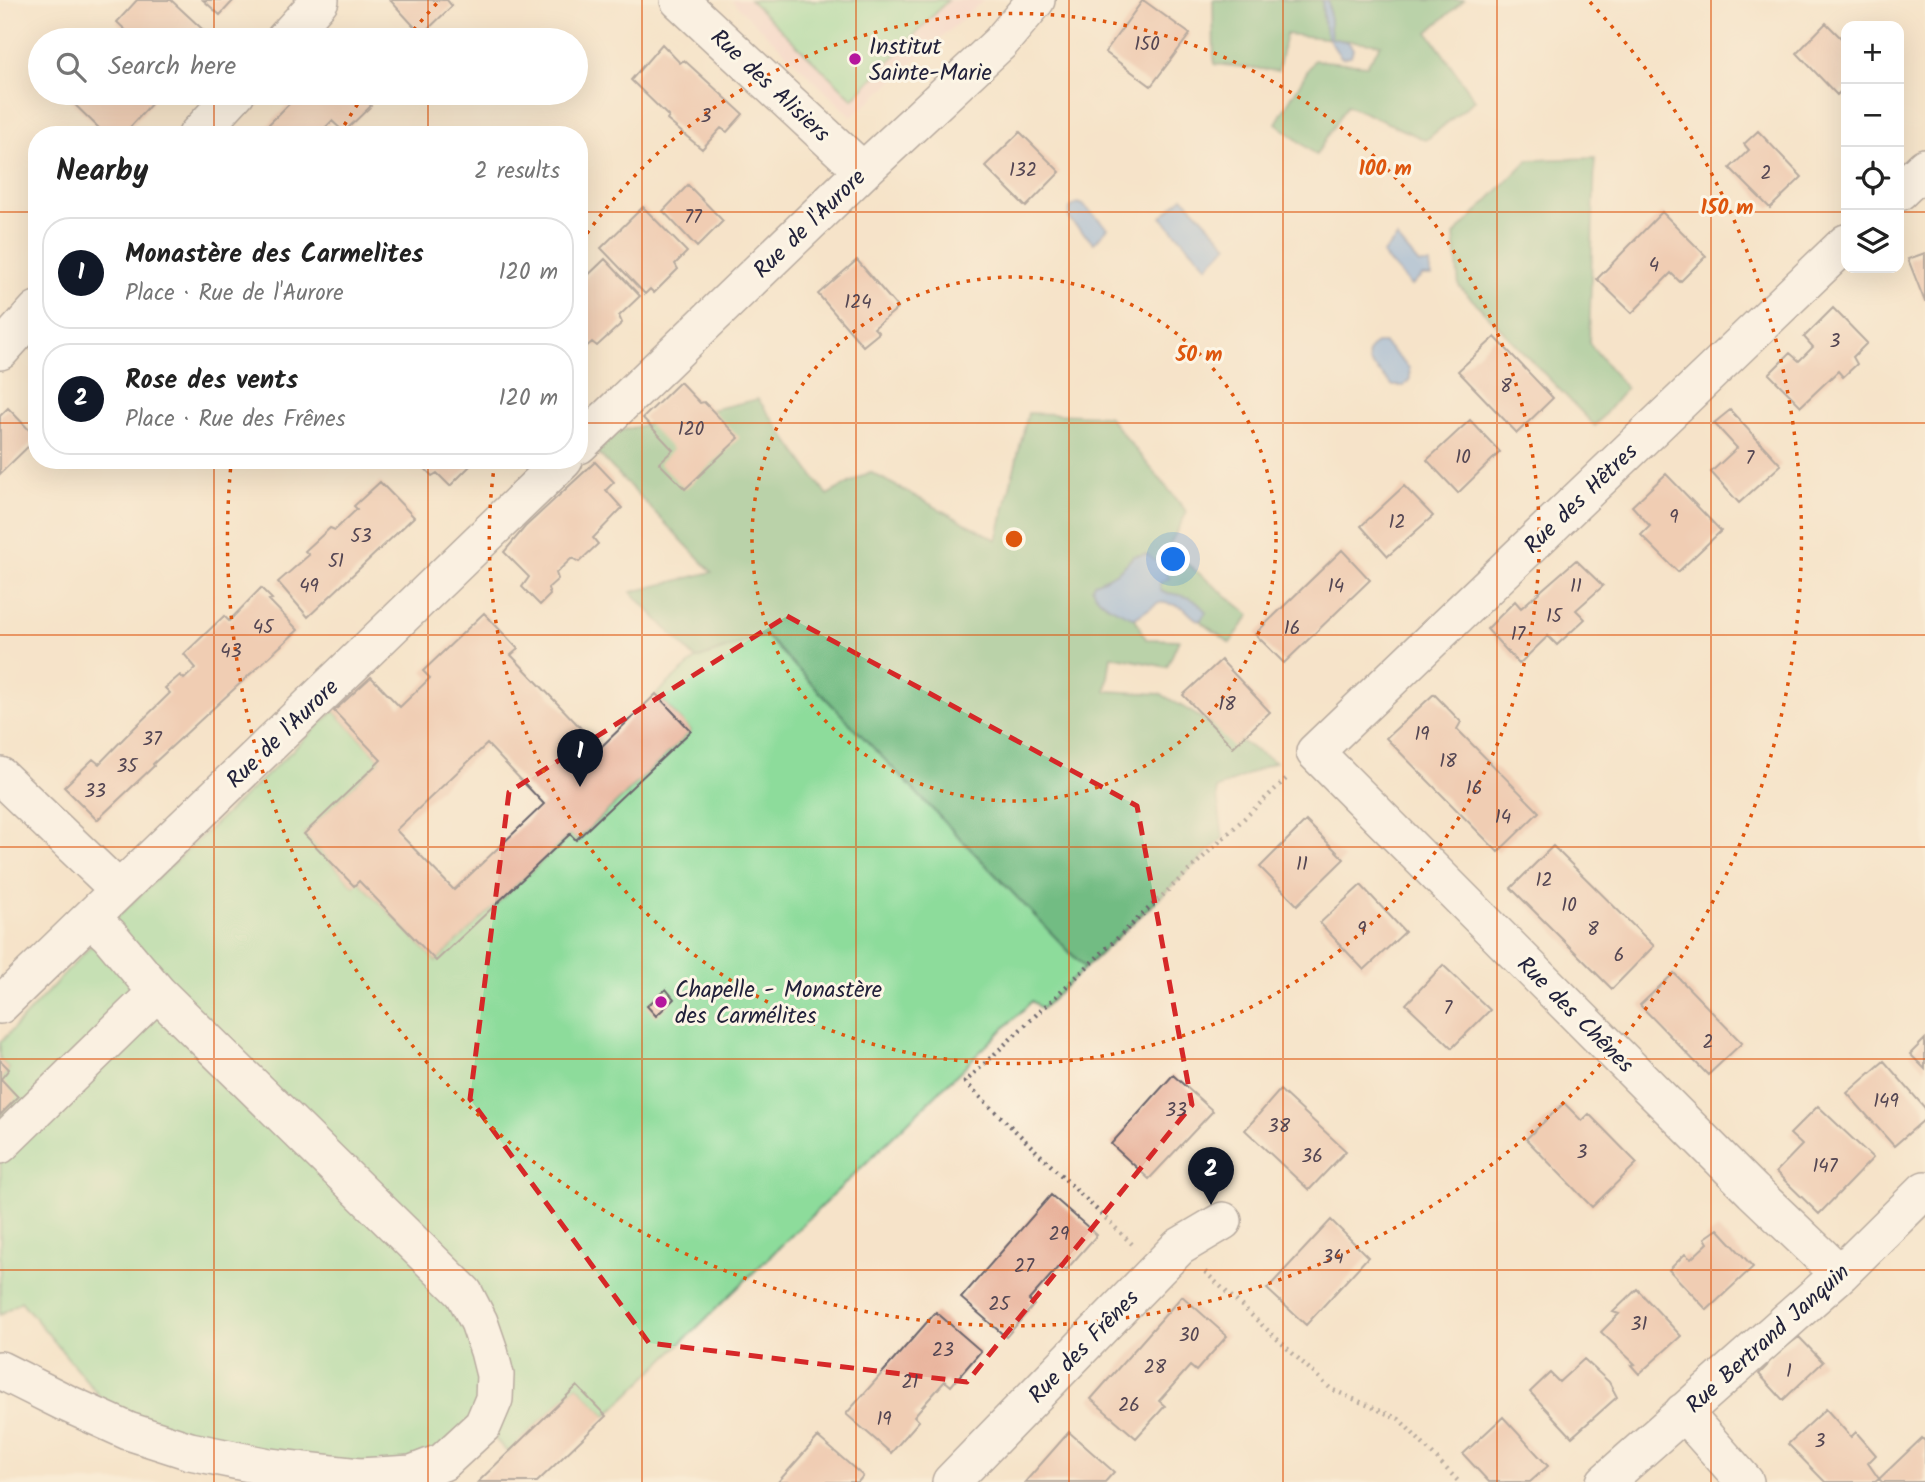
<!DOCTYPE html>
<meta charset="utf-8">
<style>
:root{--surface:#fff;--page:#f2f2f2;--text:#222;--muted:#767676;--line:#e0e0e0;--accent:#111827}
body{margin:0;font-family:Kalam,sans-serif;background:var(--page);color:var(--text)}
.controls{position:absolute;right:21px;top:21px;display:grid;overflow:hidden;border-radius:14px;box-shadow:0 7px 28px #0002}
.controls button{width:63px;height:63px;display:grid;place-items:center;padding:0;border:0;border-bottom:2px solid var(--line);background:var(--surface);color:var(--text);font:35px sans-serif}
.you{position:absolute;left:1174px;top:560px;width:24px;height:24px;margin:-18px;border:5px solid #fff;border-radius:50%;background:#1a73e8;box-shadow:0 0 0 10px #1a73e833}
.badge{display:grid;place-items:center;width:46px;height:46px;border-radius:50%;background:var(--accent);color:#fff;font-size:23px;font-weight:700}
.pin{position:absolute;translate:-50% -58px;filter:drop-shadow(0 2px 4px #0008)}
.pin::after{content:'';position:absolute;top:37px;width:24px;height:21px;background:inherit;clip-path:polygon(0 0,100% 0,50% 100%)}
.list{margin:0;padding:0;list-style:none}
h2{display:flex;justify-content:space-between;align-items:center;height:91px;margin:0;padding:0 28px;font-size:30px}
h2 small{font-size:23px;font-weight:400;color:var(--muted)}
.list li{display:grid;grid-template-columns:46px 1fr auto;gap:21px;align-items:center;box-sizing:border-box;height:112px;margin:0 14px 14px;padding:0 14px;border:2px solid var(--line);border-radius:28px}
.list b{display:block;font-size:26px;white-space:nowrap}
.list p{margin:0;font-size:23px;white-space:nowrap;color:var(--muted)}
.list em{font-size:23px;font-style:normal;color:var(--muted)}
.icon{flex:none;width:38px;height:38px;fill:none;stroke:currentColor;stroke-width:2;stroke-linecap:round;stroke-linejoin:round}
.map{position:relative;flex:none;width:1925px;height:1482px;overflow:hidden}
.search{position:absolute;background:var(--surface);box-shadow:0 7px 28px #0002;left:28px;top:28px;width:560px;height:77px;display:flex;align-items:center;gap:18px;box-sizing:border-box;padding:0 24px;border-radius:38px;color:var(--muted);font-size:26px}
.panel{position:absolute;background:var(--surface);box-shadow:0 7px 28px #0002;left:28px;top:126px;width:560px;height:343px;border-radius:28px}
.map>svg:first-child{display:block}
.built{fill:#f7d0ce}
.green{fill:#8ddc9b;stroke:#587f6b;stroke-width:2}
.forest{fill:#72bc83;stroke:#4a6f5f;stroke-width:2}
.water{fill:#76a8e2;stroke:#4c658e;stroke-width:2}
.building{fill:#e8b19a;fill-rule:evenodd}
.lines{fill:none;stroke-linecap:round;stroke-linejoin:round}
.minor-casing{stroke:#6c666d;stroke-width:40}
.path{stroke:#6c666d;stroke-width:4.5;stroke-dasharray:2 5;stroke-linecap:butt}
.minor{stroke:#fff;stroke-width:37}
.marked{fill:none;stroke:#d62828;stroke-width:5;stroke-dasharray:14 9;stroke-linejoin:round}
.grid{fill:none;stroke:#de560e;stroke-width:2;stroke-opacity:0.55}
.ring{fill:none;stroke:#de560e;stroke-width:3.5;stroke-dasharray:3.5 7}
.poi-dot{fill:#b5179e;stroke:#fcf5e5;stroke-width:2.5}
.labels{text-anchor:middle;stroke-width:6;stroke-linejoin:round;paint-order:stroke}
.number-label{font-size:19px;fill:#544653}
.poi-label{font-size:23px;fill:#22223b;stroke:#fcf5e5;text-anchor:start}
.street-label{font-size:23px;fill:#22223b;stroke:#fcf5e5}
.centre{fill:#de560e;stroke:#fcf5e5;stroke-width:3.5}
.ring-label{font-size:21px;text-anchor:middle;font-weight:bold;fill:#de560e;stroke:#fcf5e5;stroke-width:6;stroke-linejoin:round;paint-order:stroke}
</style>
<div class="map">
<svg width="1925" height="1482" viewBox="0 0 1925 1482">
<rect width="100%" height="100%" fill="#fcf5e5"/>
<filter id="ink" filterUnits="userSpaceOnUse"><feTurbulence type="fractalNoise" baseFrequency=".0143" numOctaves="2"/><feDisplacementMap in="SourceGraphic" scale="14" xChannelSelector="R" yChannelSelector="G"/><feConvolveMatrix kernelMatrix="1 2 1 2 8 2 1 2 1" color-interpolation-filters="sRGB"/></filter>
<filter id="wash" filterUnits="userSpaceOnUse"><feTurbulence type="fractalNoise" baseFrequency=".00686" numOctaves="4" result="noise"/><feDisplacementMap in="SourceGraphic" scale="28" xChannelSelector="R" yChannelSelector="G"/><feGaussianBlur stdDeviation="1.57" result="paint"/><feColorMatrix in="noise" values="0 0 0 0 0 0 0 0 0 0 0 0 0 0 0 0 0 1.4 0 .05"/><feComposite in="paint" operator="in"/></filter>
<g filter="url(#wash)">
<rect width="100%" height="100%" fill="#f6e3c9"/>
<path class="built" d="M731,0H984L852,117Z"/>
<path class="green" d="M750,0H948L853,99Z
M765,635L1085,968L1042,1009L1032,1001L606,1416L577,1386L508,1453L483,1426L412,1474L128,1431L21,1301L0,1315L1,1079L9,1069L0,1060V1043L122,912L334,711L381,760L304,834L354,886L359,881L436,961L570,834L577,840L691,731L656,694L696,659Z"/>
<path class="forest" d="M1213,0H1464L1428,32L1475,100L1426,140L1347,105L1316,155L1276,123L1314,60L1367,65L1381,44L1286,34L1278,71L1214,64Z
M1595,158L1589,343L1626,388L1595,426L1459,286L1454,235L1528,160Z
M758,399L827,495L870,472L997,540L1028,413L1108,416L1187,512L1168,548L1250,615L1230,643L1200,621L1206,612L1173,594L1162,593L1160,588V583L1169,578L1133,556C1123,570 1111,577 1094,583L1106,605L1115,608L1135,618L1146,639L1179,640L1167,667L1111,656L1106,691L1161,694L1275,762L1216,789L1223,838L1085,968L765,635L696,659L631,592L712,572L597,452L619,431Z"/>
<path class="water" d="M1322,0H1328C1331,12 1329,25 1331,38L1348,42L1353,49L1351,56L1342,58C1324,36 1323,28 1322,0Z
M1183,197L1228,245L1207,266L1161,217Z
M1077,203L1083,205L1108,228L1094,243L1069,219L1070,208Z
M1397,238L1419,264H1429L1431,276H1422L1411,286L1382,254Z
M1376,343H1384L1409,368L1410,379L1404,386H1393L1369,362L1368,352Z
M1147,554L1161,566L1169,578L1160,583V588L1162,592C1182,596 1192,594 1206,612L1200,621C1193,618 1192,616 1187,611C1180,604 1168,604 1159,602L1135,618C1119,611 1100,605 1092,588L1094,583C1111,577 1123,570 1133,556Z"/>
<g id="blocks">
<path class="building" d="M137,0H171L212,38L210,40H136L117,22Z
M203,0H234L220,15Z
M390,0H447L452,6L422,35Z
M1143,0L1190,34L1151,86L1105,52Z
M1826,23L1846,43V92L1843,89L1837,95L1797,53Z
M662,44L680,63L684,60L743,114L727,132L721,128L702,149L667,120L669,117L631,80Z
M63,93H143L153,102L123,135H106Z
M300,93H372L366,99L371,106L344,132L332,121L318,135H273L266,127Z
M1758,131L1802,177L1770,208L1730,168L1749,150L1744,144Z
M1020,132L1060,172L1026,207L985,166Z
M688,185L723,221L697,247L663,211Z
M643,207L687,252L675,264L678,269L654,293L650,289L645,294L601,248Z
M1662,212L1706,256L1680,282L1671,273L1632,313L1597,279Z
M1925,253V302L1908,259Z
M605,259L640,296L619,316L622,323L597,346L592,342L579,353V284Z
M857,260L898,308L874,328L879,333L863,346L818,294Z
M1833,308L1867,343L1853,357L1857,364L1843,377L1838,371L1801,406L1769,374L1790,353L1799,361L1813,347L1804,337Z
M1495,337L1553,398L1517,433L1458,371Z
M680,382L700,403L704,402L739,438L685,489L659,463L673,450L643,418Z
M8,408L37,438L0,474V416Z
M1730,410L1781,465L1739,503L1711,472L1737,448L1714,423Z
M1470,420L1500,452L1458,493L1427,460Z
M417,460H476L450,486L437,473L432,476Z
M595,462L614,482L606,490L622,508L593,538L598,544L579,562L572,558L556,573L558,579L548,588L550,595L540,605L522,587L529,577L504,552L525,527Z
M1666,474L1721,531L1678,572L1641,535L1650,526L1632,506Z
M380,482L414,517L308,617L278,582L309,555L305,551L330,528L335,530L357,509L354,506Z
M1404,486L1433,516L1388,556L1361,526Z
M1342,550L1370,580L1284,663L1255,634Z
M1576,560L1603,586L1576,610L1585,619L1557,645L1548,636L1519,664L1487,629L1515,601L1521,608Z
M261,588L272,599L269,600L298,630L153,764L154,766L97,820L64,787L93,759L99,764L125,737L170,693L165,688L180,675L184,679L196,668L184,654L224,616L229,621Z
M484,613L518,649L511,655L600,748L656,694L691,731L576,840L570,834L436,961L359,881L354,886L304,834L381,760L334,711L371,677L400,707L430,678L423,671ZM487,744L544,804L454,890L396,830Z
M1221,660L1270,712L1233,747L1183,695Z
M1434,694L1461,722L1457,729L1539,812L1498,852L1386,738Z
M1306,821L1344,859L1297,905L1260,867Z
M1553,846L1654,946L1612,989L1511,888Z
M1361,885L1405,932L1364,970L1320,923Z
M1443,965L1490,1010L1452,1048L1406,1004Z
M1674,973L1742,1043L1708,1075L1640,1005Z
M666,989L674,999L656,1016L647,1006Z
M1925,1039V1069L1910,1054Z
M0,1060L9,1069L1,1079L18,1097L0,1115Z
M1884,1061L1925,1108V1119L1894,1146L1847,1093Z
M1173,1075L1213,1111L1149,1179L1111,1144Z
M1280,1090L1346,1151L1309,1190L1245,1130Z
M1564,1103L1582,1121L1589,1114L1637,1163L1592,1207L1526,1139Z
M1818,1106L1873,1158L1819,1214L1776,1172L1802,1145L1790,1134Z
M1051,1195L1097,1235L1066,1270L1060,1265L1029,1300L1034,1305L1006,1337L961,1298Z
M1331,1220L1368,1257L1306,1325L1267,1289Z
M1718,1229L1753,1267L1707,1310L1669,1270L1685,1254L1691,1259L1708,1243L1705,1238Z
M1637,1289L1681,1336L1639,1374L1631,1365L1635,1364L1601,1332L1619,1314L1613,1312Z
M1182,1296L1227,1336L1196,1371L1190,1366L1159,1401L1165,1406L1136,1438L1091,1399Z
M936,1312L981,1351L951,1386L945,1381L914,1416L919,1421L891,1453L846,1414Z
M1799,1337L1823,1362L1783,1400L1759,1374L1767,1366L1771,1357Z
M1584,1359L1609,1382L1617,1397L1572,1437L1530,1392L1550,1373L1559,1382Z
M577,1386L606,1416L537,1482H478Z
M1826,1409L1851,1437L1856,1432L1876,1455L1868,1463L1879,1479L1875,1482H1825L1788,1444Z
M1503,1417L1548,1466L1530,1482H1489L1463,1454Z
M1069,1432L1114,1472L1105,1482H1025Z
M818,1437L863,1476L858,1482H778Z
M1922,1438L1925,1441V1482H1882L1879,1479Z"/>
</g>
</g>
<g filter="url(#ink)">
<use href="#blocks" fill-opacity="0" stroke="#6c666d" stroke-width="2"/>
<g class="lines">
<g class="minor-casing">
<path id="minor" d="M679,0L863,171
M284,40L320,0
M197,135L236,93
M1899,192L1925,167
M0,351L37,310
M579,445L863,171L1000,43L1036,0
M0,776L119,890
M0,1005L564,460
M0,1145L157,992L109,935L90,918
M1840,1274L1753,1191L1315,752L1846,243
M0,1370L64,1402L128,1431L190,1451L269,1467L359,1477L412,1474L443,1462L483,1425L494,1399L495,1375L489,1351L479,1322L464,1293L157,992
M1683,1412L1745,1482
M951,1482L1179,1247L1223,1221
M1605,1482L1840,1274L1925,1190"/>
</g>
<path class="path" d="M1132,1244L965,1082L1288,777
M1205,1272L1331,1389L1399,1419L1459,1482"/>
<use href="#minor" class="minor"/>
</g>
</g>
<path d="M0 0H1925V1482H0ZM787,616L1137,806L1192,1105L967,1382L649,1343L470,1099L509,792Z" fill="#f6e3c9" fill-opacity=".55" fill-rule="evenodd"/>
<path class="marked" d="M787,616L1137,806L1192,1105L967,1382L649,1343L470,1099L509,792Z"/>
<path class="grid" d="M214,0V40M428,0V40M642,0V1482M856,0V1482M1069,0V1482M1283,0V1482M1497,0V1482M1711,0V1482M214,93V135M428,93V135M0,212H37M579,212H1846M1899,212H1925M0,423H37M579,423H1925M214,460V1482M428,460V1482M0,635H1925M0,847H1925M0,1059H1925M0,1270H1925"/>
<g class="ring">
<circle cx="1014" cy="539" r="262"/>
<path d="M581 242A525 525 0 1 1 495 461"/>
<path d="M339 134A787 787 0 0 1 365 93M407 38A787 787 0 0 1 438 2M1590 2A787 787 0 1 1 231 464"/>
</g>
<g class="poi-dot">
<circle cx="855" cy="59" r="7"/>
<circle cx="661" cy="1002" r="7"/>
</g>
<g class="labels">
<g class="number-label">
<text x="1147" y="50">150</text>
<text x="706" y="122">3</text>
<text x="1023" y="176">132</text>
<text x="1766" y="179">2</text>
<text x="693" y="223">77</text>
<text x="1654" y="271">4</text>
<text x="858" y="308">124</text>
<text x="1835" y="347">3</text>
<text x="1506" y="392">8</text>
<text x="691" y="435">120</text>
<text x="1463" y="463">10</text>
<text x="1750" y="464">7</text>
<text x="1674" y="523">9</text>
<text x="1397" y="528">12</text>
<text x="361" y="542">53</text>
<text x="336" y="567">51</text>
<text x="309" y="592">49</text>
<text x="1336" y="592">14</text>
<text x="1576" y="592">11</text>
<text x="1554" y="622">15</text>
<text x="263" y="633">45</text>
<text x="1292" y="634">16</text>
<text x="1518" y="640">17</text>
<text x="231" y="657">43</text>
<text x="1227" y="710">18</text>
<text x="1422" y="740">19</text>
<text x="152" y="745">37</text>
<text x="1448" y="767">18</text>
<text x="127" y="772">35</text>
<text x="1474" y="794">16</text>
<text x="95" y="797">33</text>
<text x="1503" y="823">14</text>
<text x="1302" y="870">11</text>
<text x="1544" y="886">12</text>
<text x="1569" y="911">10</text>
<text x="1362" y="935">9</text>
<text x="1593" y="935">8</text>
<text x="1619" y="961">6</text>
<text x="1448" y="1014">7</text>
<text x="1708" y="1048">2</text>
<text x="1886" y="1107">149</text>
<text x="1176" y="1116">33</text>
<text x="1279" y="1132">38</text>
<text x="1582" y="1158">3</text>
<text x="1312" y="1162">36</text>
<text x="1825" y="1172">147</text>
<text x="1059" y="1240">29</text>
<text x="1333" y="1263">34</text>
<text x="1024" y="1272">27</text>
<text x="999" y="1310">25</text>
<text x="1639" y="1330">31</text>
<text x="1189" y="1341">30</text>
<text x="943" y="1356">23</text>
<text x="1155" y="1373">28</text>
<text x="1789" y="1377">1</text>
<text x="910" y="1388">21</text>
<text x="1129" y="1411">26</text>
<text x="884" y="1425">19</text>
<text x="1820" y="1447">3</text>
</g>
<g class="poi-label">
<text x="869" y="54">Institut<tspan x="869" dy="26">Sainte-Marie</tspan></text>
<text x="675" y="997">Chapelle - Monastère<tspan x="675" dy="26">des Carmélites</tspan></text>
</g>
<g class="street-label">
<text transform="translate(771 85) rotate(43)" y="8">Rue des Alisiers</text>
<text transform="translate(809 223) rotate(-44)" y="8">Rue de l'Aurore</text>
<text transform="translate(1580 498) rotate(-44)" y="8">Rue des Hêtres</text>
<text transform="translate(282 733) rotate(-44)" y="8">Rue de l'Aurore</text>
<text transform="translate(1576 1014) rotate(45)" y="8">Rue des Chênes</text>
<text transform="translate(1767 1338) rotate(-42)" y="8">Rue Bertrand Janquin</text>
<text transform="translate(1083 1346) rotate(-46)" y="8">Rue des Frênes</text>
</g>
</g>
<circle cx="1014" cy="539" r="10" class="centre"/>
<g class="ring-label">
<text x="1385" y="175">100 m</text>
<text x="1727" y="214">150 m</text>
<text x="1199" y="361">50 m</text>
</g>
</svg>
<div class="controls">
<button>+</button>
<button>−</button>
<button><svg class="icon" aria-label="locate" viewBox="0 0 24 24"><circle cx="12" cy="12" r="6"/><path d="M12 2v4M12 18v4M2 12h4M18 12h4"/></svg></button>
<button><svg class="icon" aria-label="layers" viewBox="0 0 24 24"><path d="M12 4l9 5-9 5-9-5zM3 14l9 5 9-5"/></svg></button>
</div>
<div class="you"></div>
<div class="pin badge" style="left:580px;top:787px">1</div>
<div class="pin badge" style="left:1211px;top:1205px">2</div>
<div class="search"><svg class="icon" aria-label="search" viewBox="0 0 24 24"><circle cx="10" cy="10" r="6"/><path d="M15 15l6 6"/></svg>Search here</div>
<section class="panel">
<h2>Nearby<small>2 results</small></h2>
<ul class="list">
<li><span class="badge">1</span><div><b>Monastère des Carmelites</b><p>Place · Rue de l'Aurore</p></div><em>120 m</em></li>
<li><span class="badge">2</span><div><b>Rose des vents</b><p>Place · Rue des Frênes</p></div><em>120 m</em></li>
</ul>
</section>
</div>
